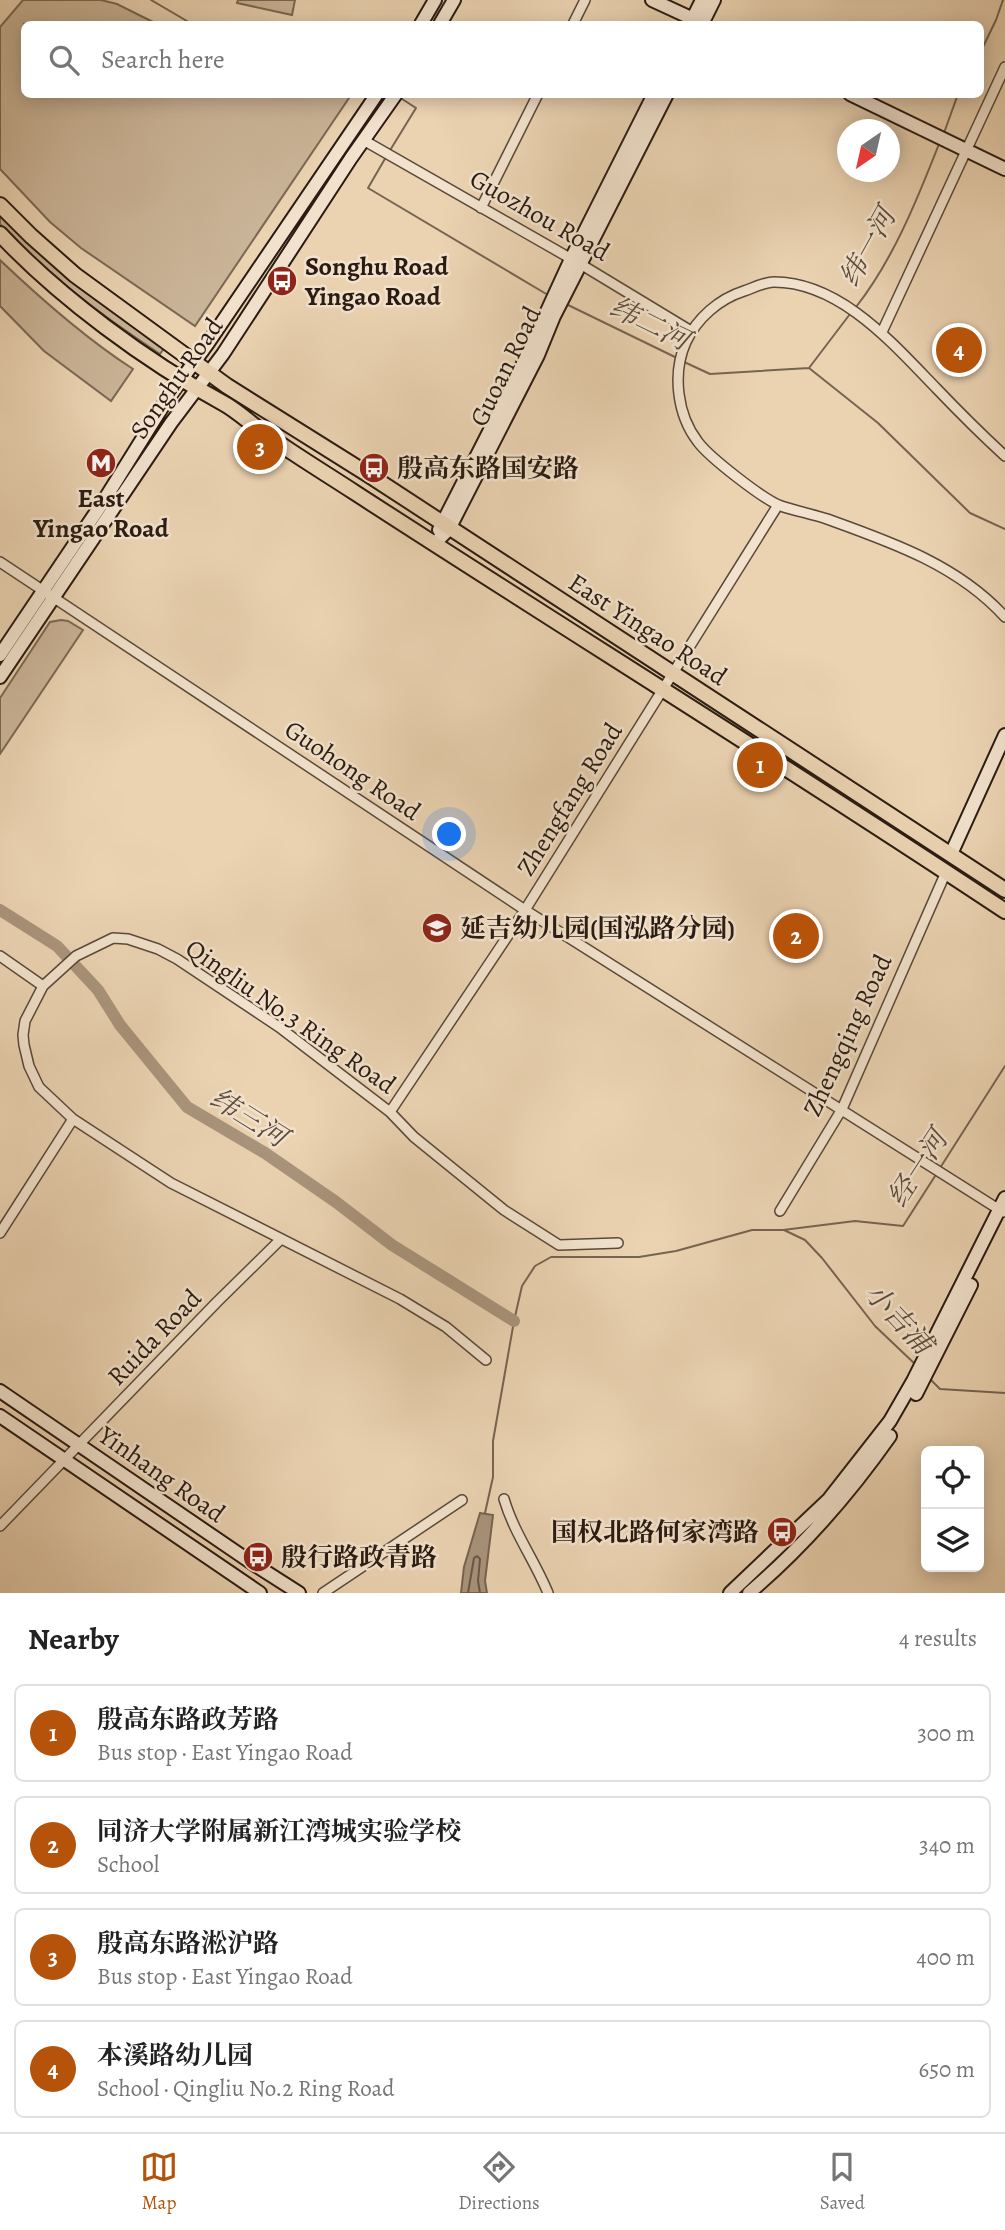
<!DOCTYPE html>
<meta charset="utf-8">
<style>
:root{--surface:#fff;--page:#f6f6f6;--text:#222;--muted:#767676;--line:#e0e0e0;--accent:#b45309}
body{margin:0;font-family:Alegreya,"Noto Serif SC",serif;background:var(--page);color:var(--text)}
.controls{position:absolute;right:21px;bottom:21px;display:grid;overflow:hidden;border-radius:10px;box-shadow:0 4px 18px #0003}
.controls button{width:63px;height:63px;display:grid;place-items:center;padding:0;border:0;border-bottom:2px solid var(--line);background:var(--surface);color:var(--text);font:35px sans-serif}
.compass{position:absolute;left:837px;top:119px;width:63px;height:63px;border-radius:50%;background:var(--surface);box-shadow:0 4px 18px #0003;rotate:214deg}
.you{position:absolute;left:450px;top:835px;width:24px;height:24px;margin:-18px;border:5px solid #fff;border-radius:50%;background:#1a73e8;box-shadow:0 0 0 10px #1a73e833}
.badge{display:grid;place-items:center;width:46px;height:46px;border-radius:50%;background:var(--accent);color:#fff;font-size:23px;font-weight:700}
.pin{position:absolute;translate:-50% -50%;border:4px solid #fff;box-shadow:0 2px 7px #0006}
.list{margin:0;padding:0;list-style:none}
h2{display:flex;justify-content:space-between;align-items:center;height:91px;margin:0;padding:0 28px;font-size:30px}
h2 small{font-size:23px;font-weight:400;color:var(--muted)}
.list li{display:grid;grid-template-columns:46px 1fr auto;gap:21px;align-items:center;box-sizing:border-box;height:98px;margin:0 14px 14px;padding:0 14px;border:2px solid var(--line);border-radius:10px}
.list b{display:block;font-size:26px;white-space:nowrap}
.list p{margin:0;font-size:23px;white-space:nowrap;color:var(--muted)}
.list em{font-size:23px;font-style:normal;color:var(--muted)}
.icon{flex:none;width:38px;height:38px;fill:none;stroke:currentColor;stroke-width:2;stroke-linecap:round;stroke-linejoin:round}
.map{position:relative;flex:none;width:1005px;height:1593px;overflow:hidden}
.search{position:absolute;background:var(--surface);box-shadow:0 4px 18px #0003;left:21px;right:21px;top:21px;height:77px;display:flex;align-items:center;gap:18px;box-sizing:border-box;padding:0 24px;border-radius:10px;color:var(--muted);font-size:26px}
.sheet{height:539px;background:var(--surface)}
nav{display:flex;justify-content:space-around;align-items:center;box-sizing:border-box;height:98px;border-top:2px solid var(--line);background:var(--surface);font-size:19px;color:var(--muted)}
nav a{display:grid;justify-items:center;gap:4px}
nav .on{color:var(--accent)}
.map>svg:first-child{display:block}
.green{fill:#cab497;stroke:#7a6854;stroke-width:2}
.water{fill:#a9947c;stroke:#766452;stroke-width:2}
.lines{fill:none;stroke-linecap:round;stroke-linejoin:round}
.shore{stroke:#6a5847;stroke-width:2}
.stream{stroke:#766452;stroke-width:2}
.river{stroke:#a9947c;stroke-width:12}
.street-casing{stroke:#5a493a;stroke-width:12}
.secondary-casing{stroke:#2a1b12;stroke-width:16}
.primary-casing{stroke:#2a1b12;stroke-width:18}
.street{stroke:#f2e2cd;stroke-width:9}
.secondary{stroke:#f2e2cd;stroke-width:12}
.primary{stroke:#ebd3b2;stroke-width:14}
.labels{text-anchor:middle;stroke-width:5;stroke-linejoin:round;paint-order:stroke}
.street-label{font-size:26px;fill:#2a1b12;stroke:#f2e2cd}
.poi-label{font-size:26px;font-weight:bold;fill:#2a1b12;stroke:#f2e2cd;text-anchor:start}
.water-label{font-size:28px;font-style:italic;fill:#5d4b3c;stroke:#f2e2cd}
</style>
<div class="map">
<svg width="1005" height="1593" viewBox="0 0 1005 1593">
<rect width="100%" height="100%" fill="#ebd3b2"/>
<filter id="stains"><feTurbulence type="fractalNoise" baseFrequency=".00286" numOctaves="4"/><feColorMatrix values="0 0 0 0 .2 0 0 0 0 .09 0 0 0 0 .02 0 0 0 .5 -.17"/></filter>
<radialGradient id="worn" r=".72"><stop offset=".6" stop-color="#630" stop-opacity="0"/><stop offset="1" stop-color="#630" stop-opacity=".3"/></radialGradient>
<path class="green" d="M23,0H101L117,4L157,24H24V94L351,95L195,326L81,248L50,222L0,169V27Z
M238,0H295L292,15L237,3Z
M0,214C49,264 106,309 165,347L160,354C102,316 47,275 0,224Z
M0,260C41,299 85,338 133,369L111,401L44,351L0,306Z
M61,620L68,621L83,630L0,754V698L50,622Z"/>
<path class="water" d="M480,1513L493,1515L485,1581L487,1593H461L464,1567Z"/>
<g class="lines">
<path class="shore" d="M468,1593L474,1558L477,1556L480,1559L478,1581L480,1593"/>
<path class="stream" d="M151,0L192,24
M981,51L996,20L1003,0
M944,133L958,94
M389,152L416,108L399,97
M386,157L368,188L548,295
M566,304L677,358
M856,307C893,260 917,200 939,144
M682,361L710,374L809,368L878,423L970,513L1005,529
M809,368L850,314
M940,1168L1005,1066
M784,1230L805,1240L822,1258L875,1326L916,1365
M930,1379L940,1389L1005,1393
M485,1513L493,1477V1441L514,1321L522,1286L535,1266L551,1257H639L676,1251L752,1230H783L855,1221L903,1226L937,1173"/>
<path class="river" d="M0,910L57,946L98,990L120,1025L187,1107L265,1153L336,1202L392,1245L514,1321"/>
<g class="street-casing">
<path id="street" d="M573,24L585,0
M365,141L582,265L691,331
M481,208L538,94
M882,332L1005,67
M1005,456C981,434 959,412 937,389C894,345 841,282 774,282C764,282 753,288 744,291C719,299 697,318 686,342C672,373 677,415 698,442C709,457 764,500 781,506C796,511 812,514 827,519C891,542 958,565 1005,617
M0,562L525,910L1003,1212
M0,956L43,986
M390,1112L525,910L778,505
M780,1211L842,1109L946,872
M0,1233L73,1119
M486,1360L446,1327L400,1299L171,1183L73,1119L39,1087L29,1066L24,1045L23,1035L25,1021L43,986L76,956L113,938L128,939L158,949L177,959L279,1027L390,1112L414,1137L504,1210L559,1245L618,1243
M504,1499C514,1533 535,1561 548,1593
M0,1526L217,1302L281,1239
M323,1593L462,1500"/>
</g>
<g class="secondary-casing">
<path id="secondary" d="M652,0L704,24
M421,24L435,0
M440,24L454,0
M690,24L702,0
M702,24L714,0
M850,94L1005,169
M439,530L514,383L571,259L654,94
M434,544L449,529L538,355L554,316L667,94
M0,655L103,502L166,401L208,343L377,94
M0,677L171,423L223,354L351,158L396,94
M951,854L1005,735
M0,1391L252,1563L299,1593
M916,1394L971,1285
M0,1416L260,1593
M730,1593L829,1499L890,1421L913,1381L1005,1198
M749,1593C802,1548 850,1493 890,1436"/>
</g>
<g class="primary-casing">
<path id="primary" d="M0,205L31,236L75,275L227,386L369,475L1005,890
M0,234C59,297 147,362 223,403C238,411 252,425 267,435C295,455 325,473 354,492C570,632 790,768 1005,911"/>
</g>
<use href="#street" class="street"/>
<use href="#secondary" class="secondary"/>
<use href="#primary" class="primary"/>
</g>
<defs>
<g id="bus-disc" transform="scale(1.575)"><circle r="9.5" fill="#8f2418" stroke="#f2e2cd"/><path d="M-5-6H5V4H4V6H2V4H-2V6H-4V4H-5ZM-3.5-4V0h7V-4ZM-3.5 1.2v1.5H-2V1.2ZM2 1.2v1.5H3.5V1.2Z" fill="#fff"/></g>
<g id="metro-disc" transform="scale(1.575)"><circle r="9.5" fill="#8f2418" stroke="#f2e2cd"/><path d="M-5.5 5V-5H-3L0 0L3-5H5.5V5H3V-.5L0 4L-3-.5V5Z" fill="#fff"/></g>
<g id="school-disc" transform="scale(1.575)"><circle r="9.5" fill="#8f2418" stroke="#f2e2cd"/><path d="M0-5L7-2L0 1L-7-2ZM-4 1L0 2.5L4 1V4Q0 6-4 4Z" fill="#fff"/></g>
</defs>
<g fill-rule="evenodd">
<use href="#bus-disc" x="282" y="281"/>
<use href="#metro-disc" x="101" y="463"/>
<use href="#bus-disc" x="374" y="468"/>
<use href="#school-disc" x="437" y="928"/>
<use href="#bus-disc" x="782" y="1532"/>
<use href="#bus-disc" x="258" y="1557"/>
</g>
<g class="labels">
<g class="street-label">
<text transform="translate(540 215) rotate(30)" y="9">Guozhou Road</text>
<text transform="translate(505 366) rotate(-64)" y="9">Guoan Road</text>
<text transform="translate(176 378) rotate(-55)" y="9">Songhu Road</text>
<text transform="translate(648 629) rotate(33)" y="9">East Yingao Road</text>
<text transform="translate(353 770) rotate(34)" y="9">Guohong Road</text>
<text transform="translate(569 799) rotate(-58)" y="9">Zhengfang Road</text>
<text transform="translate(291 1016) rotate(35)" y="9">Qingliu No.3 Ring Road</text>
<text transform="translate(847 1035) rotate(-65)" y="9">Zhengqing Road</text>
<text transform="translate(154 1337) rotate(-46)" y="9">Ruida Road</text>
<text transform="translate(162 1474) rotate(35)" y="9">Yinhang Road</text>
</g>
<g class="poi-label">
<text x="305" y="275">Songhu Road<tspan x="305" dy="30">Yingao Road</tspan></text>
<text x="397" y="477">殷高东路国安路</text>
<text x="101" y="507" text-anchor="middle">East<tspan x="101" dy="30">Yingao Road</tspan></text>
<text x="460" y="937">延吉幼儿园(国泓路分园)</text>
<text x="759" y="1541" text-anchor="end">国权北路何家湾路</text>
<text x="281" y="1566">殷行路政青路</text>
</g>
<g class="water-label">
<text transform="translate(867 247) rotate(-61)" y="10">纬一河</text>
<text transform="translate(650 323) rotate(26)" y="10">纬二河</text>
<text transform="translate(249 1117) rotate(32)" y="10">纬三河</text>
<text transform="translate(917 1168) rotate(-57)" y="10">经一河</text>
<text transform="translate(899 1318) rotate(47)" y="10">小吉浦</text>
</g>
</g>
<rect width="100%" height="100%" filter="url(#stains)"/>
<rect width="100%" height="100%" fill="url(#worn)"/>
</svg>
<div class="controls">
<button><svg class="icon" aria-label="locate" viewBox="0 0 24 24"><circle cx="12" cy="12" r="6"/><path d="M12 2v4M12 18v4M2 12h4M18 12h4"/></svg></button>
<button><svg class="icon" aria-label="layers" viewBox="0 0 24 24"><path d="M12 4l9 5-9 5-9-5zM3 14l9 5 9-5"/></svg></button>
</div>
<svg class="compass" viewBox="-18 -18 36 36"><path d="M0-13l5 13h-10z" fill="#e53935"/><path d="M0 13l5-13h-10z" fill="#767676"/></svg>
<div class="you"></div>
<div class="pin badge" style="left:760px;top:765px">1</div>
<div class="pin badge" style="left:796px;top:936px">2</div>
<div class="pin badge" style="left:260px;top:447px">3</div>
<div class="pin badge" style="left:959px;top:350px">4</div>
<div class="search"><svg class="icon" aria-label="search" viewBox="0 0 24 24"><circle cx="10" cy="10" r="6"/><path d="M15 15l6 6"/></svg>Search here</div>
</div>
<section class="sheet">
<h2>Nearby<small>4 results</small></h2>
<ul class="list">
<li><span class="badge">1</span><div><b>殷高东路政芳路</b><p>Bus stop · East Yingao Road</p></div><em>300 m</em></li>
<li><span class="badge">2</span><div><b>同济大学附属新江湾城实验学校</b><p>School</p></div><em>340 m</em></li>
<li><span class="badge">3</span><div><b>殷高东路淞沪路</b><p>Bus stop · East Yingao Road</p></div><em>400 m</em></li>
<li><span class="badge">4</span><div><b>本溪路幼儿园</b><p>School · Qingliu No.2 Ring Road</p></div><em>650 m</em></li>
</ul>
</section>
<nav>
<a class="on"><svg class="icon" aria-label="map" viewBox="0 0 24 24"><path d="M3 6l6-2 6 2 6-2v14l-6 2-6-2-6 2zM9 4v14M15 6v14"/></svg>Map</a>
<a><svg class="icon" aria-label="directions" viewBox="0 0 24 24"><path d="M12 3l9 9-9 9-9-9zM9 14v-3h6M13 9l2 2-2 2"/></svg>Directions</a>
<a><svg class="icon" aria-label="saved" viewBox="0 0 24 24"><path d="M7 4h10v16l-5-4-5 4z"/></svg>Saved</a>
</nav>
